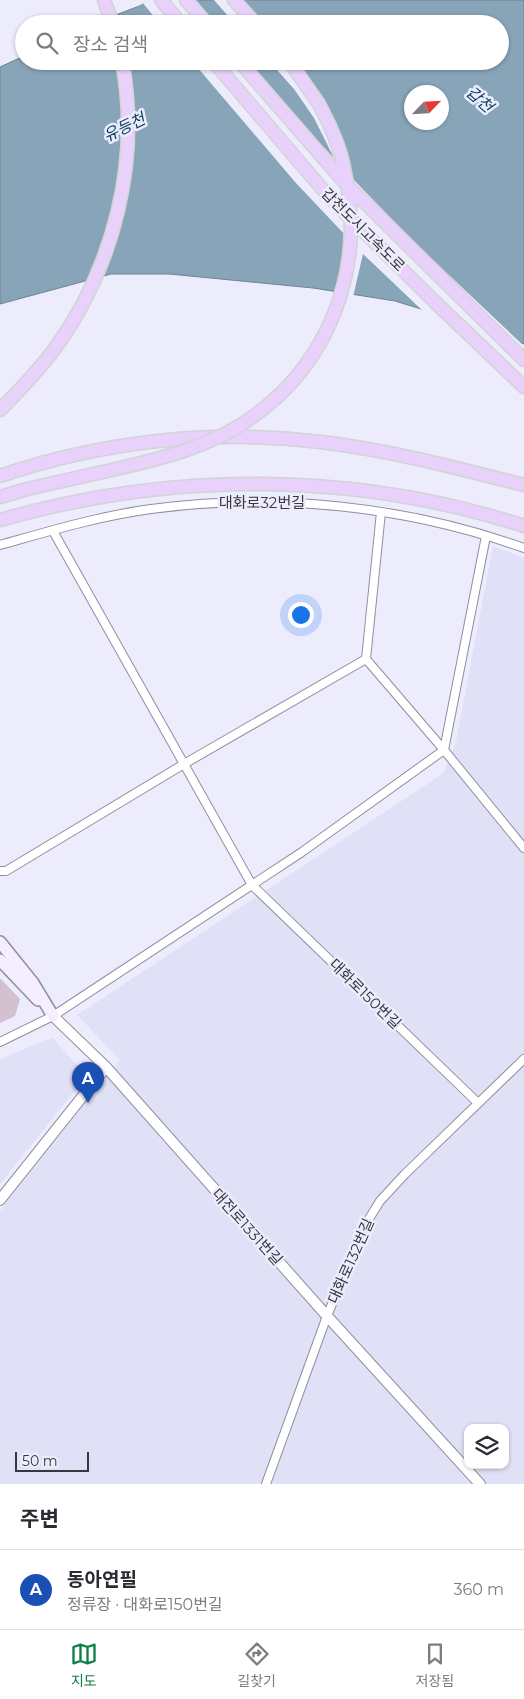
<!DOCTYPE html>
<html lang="ko">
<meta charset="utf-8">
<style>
:root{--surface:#fff;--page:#f7f7f7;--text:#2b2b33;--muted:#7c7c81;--line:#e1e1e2;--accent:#0b8043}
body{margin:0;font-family:Montserrat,"Noto Sans KR",sans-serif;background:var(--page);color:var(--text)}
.controls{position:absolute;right:15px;bottom:15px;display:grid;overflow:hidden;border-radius:10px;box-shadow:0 1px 4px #0004}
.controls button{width:45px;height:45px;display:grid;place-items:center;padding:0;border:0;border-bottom:1px solid var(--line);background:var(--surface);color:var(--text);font:25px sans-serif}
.compass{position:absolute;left:404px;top:85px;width:45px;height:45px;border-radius:50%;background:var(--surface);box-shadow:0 1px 4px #0004;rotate:65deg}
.scale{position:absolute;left:15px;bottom:12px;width:74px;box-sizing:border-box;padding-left:5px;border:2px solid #37373d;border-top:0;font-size:14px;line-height:18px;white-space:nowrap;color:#37373d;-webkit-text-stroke:4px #ececfd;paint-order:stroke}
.you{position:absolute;left:300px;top:614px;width:18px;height:18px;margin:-12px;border:4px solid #fff;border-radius:50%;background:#1a73e8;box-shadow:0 0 0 8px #1a73e833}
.badge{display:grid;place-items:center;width:32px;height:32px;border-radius:50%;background:var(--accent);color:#fff;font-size:16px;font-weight:700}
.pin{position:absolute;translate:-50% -41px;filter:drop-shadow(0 1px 2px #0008)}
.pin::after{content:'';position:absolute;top:26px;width:18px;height:15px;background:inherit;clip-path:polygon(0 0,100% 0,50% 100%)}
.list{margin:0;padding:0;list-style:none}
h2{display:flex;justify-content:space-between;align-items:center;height:65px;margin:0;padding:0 20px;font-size:21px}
h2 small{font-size:16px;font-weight:400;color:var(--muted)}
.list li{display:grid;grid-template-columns:32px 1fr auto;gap:15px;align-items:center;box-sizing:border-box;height:80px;padding:0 20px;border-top:1px solid var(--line)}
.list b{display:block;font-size:19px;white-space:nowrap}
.list p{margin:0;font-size:16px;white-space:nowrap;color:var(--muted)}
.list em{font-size:16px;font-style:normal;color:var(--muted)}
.icon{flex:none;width:28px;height:28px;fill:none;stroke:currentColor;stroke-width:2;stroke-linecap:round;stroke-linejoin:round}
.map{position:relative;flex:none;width:524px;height:1484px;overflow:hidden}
.search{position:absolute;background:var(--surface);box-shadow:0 1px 4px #0004;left:15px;right:15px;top:15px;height:55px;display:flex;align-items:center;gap:12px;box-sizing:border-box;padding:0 18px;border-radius:28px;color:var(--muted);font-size:19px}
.sheet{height:145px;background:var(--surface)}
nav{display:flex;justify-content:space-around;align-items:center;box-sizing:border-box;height:70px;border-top:1px solid var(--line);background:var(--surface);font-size:14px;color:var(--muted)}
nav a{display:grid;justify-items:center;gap:2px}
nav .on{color:var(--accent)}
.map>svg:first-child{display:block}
.built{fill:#e0e0f7;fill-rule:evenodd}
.green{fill:#d4c1d0}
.water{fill:#87a4b8;stroke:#6f8393;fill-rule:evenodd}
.pier{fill:#ececfd}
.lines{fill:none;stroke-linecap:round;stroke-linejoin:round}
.minor-casing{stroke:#8f8f9f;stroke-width:10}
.tertiary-casing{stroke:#8f8f9f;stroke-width:12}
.secondary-casing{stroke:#8f8f9f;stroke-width:14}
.trunk-casing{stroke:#d3d3d4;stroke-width:15}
.minor{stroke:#fff;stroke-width:8}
.tertiary{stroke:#fff;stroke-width:10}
.secondary{stroke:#f6eefe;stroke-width:11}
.trunk{stroke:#e8d2fb;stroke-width:12}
.trunk-bridge-casing{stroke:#d3d3d4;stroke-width:15;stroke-linecap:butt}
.trunk-bridge{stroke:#e8d2fb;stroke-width:12}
.labels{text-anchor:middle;stroke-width:5;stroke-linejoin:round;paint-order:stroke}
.street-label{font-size:15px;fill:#37373d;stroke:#ececfd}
.water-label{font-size:16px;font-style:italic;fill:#093f5d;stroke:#ececfd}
</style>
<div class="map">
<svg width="524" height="1484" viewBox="0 0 524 1484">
<rect width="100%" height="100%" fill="#ececfd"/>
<path class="built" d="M493,546L524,558V1484H0V1211L120,1060L77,1015L441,775L445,770L456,742ZM468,1428H505V1465H468Z
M52,1038L87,1076L0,1184V1059Z"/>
<path class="green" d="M0,978L20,999L15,1016L0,1023Z"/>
<path class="water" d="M146,0H524V344L476,326L395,301L313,288L169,274H111L0,304V67L24,56V61H500V24H92L142,5ZM412,92H442V122H412Z"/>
<path class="pier" d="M143,0H196L216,24H160L142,2Z
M214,0H237L257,24H235Z
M192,61H248L309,132L334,158L314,118L294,89L269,61H289L350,169L352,178L415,243L524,346L475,328L425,313L363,254L353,297L336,294L347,237L295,182Z"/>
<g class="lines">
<g class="minor-casing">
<path id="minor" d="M53,531L252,885L478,1103
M0,545C50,531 99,516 151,509C275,492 406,506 524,548
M366,659L381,512
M0,871H6L184,764L366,659L444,750L524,848
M0,1042L53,1016L302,852L444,750L486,536
M266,1484L327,1316L364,1227L380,1201L405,1174L524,1059"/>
</g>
<g class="tertiary-casing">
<path id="tertiary" d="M53,1016L106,1067L327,1316L480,1484
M0,1200L106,1067"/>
</g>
<g class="secondary-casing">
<path id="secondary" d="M0,942L33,983L53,1016
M0,960L38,1000"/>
</g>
<g class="trunk-casing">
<path id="trunk" d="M104,0L113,24
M161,0L181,24
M186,0L207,24
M234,0L256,24
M289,61L319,104L329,124
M451,288L524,360
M437,304L524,387
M0,410C20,390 39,370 56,347C114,266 141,160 122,61
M0,476C102,441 214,429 321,442C389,450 457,468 524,485
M0,497L27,489L116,469
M0,520C171,471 354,471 524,526"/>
</g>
<use href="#minor" class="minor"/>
<use href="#tertiary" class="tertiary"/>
<use href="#secondary" class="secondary"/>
<use href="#trunk" class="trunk"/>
<g class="trunk-bridge-casing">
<path id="trunk-bridge" d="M213,61L330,198L437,304
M239,61L346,184L451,288
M116,469C164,458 213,446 254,416C330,361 364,269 346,178C344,169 343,160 340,152C337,142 333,133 329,124"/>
</g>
<use href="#trunk-bridge" class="trunk-bridge"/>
</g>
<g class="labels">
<g class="street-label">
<text transform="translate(363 230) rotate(45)" y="5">갑천도시고속도로</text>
<text x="262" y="508">대화로32번길</text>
<text transform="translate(365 994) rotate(44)" y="5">대화로150번길</text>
<text transform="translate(247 1227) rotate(48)" y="5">대전로1331번길</text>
<text transform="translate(351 1261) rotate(-66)" y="5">대화로132번길</text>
</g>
<g class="water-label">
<text transform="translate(480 99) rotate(41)" y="6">갑천</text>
<text transform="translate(124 127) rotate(-26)" y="6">유등천</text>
</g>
</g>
</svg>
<div class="controls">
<button><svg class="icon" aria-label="layers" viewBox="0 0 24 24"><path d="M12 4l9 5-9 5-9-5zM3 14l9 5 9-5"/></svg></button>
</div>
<svg class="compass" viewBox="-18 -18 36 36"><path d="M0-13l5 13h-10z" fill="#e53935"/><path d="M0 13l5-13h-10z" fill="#7c7c81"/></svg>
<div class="scale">50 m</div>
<div class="you"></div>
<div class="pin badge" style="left:88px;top:1103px;background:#1a4fb4">A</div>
<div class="search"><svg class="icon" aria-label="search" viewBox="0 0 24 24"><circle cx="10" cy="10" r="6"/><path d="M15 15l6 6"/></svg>장소 검색</div>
</div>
<section class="sheet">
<h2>주변<small></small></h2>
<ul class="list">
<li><span class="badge" style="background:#1a4fb4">A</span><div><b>동아연필</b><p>정류장 · 대화로150번길</p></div><em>360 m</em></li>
</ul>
</section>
<nav>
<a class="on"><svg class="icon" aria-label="map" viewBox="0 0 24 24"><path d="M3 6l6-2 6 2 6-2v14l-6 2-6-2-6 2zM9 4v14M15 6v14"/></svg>지도</a>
<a><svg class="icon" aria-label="directions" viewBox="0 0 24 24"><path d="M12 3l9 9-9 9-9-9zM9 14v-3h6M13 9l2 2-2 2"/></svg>길찾기</a>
<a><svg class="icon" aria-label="saved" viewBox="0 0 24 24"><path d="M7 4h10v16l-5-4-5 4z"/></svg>저장됨</a>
</nav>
